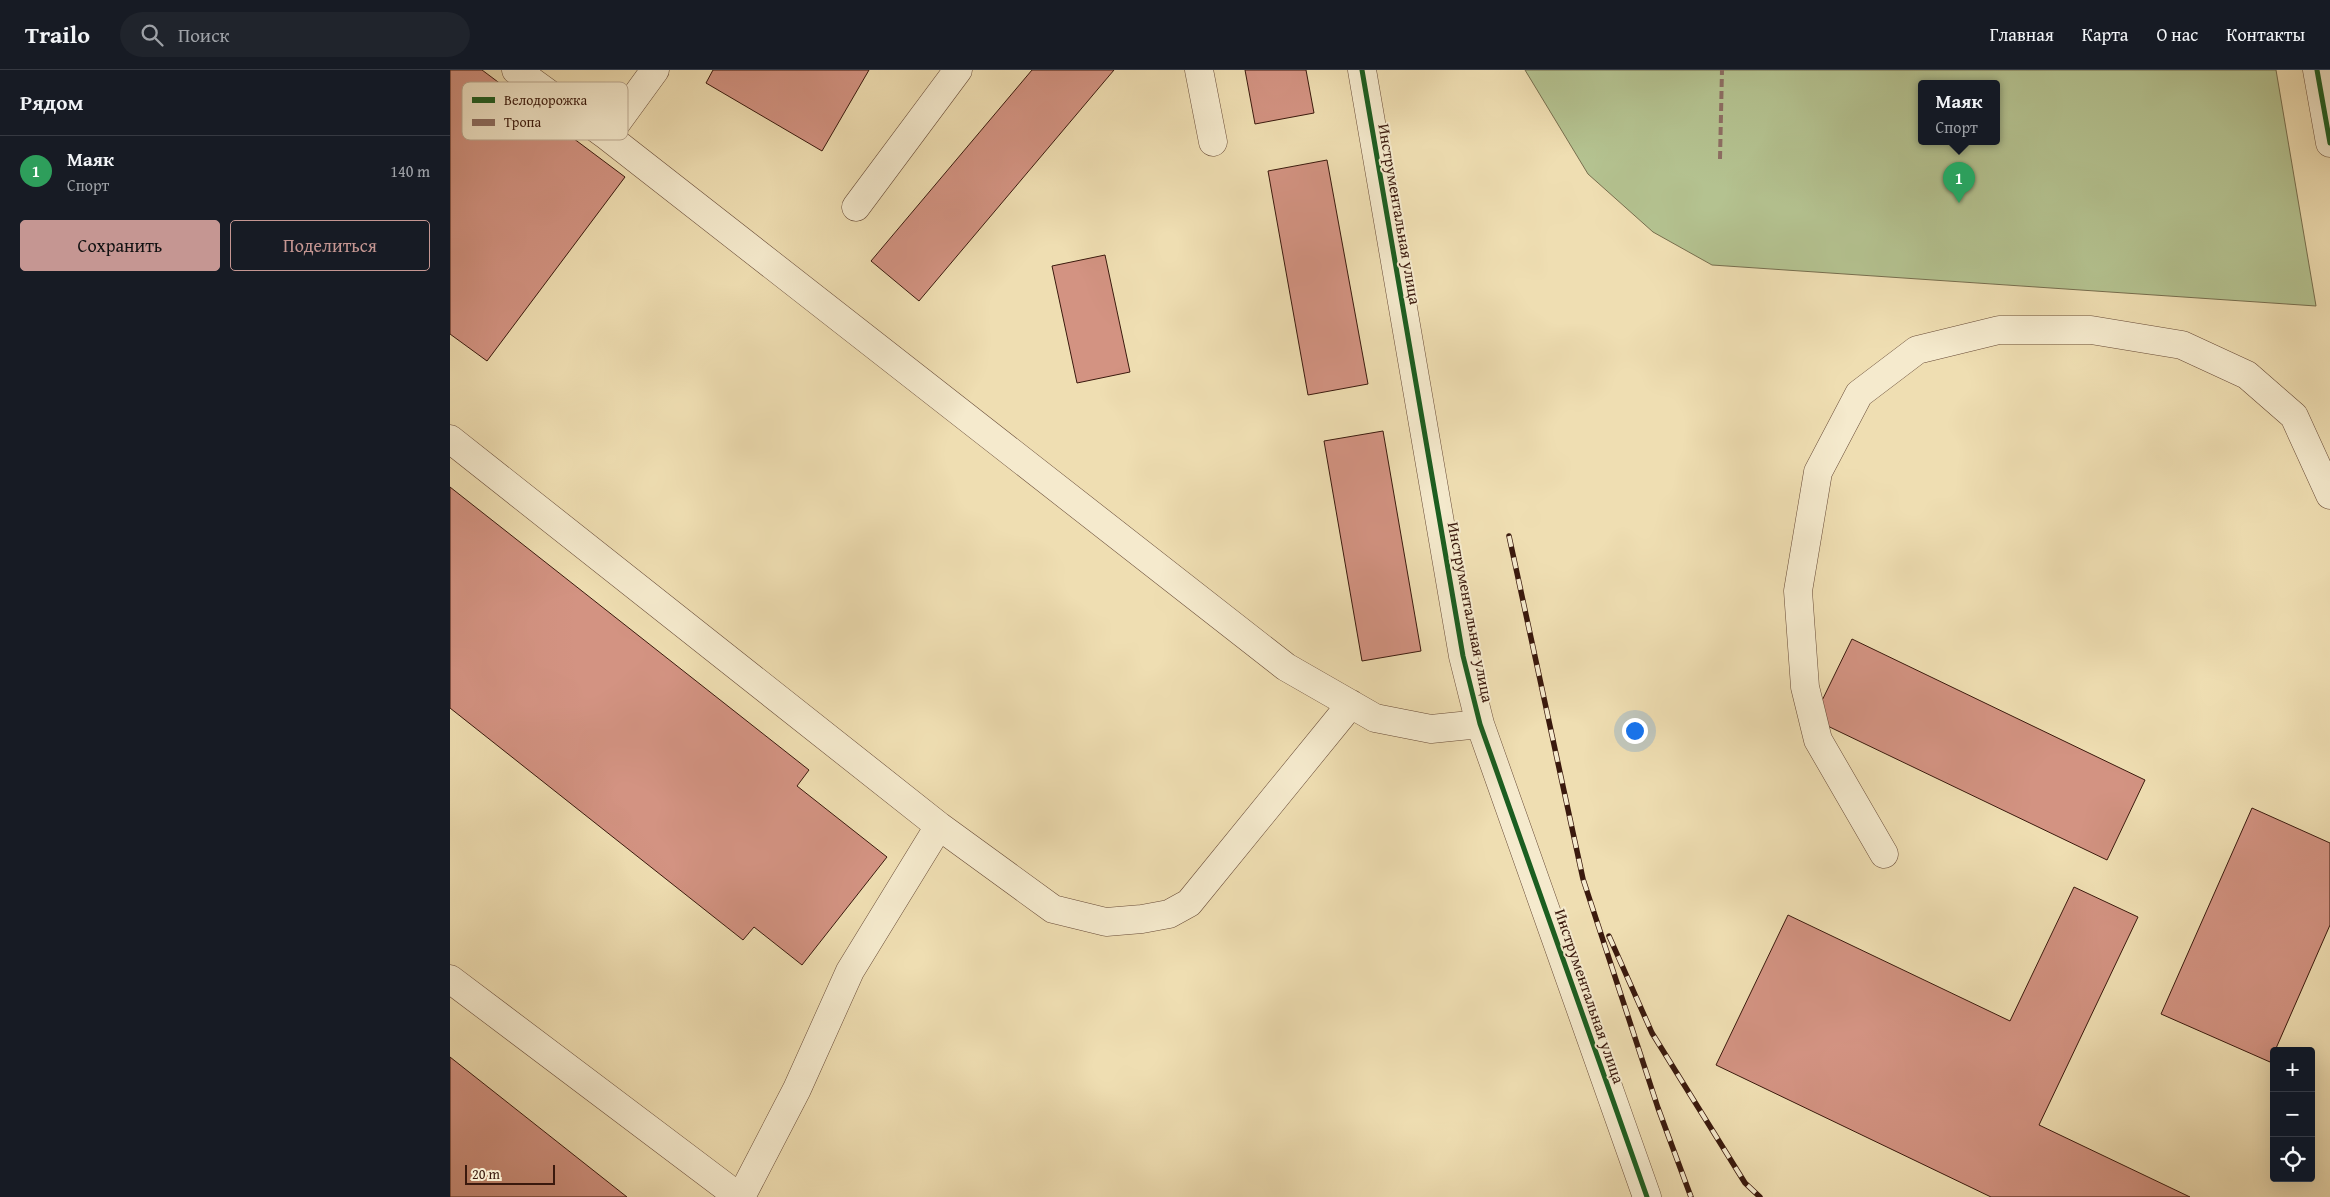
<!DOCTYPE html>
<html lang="ru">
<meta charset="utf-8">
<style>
:root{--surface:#171b24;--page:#20242c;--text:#f1f3f6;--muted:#9ea1a6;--line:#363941;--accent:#c59692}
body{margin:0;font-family:"Gentium Book Plus",serif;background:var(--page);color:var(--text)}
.controls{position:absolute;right:15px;bottom:15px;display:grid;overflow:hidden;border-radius:5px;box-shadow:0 5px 20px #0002}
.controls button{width:45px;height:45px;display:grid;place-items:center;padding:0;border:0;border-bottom:1px solid var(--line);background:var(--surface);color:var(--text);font:25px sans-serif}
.scale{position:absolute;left:15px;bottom:12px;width:90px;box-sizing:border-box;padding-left:5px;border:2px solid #3a190d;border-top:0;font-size:14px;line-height:18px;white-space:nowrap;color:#3a190d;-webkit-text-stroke:4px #f5eacd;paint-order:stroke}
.you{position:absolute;left:1184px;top:660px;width:18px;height:18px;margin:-12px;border:4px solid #fff;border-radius:50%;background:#1a73e8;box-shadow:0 0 0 8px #1a73e833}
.badge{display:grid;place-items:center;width:32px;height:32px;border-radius:50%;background:var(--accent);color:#fff;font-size:16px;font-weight:700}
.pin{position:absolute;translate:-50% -41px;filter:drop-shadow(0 1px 2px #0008)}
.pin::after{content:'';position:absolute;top:26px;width:18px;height:15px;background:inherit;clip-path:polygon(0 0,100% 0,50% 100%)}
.popup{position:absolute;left:1468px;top:10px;width:82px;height:65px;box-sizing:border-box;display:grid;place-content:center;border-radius:5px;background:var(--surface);filter:drop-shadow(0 1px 4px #0005);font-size:16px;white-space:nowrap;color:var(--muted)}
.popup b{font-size:19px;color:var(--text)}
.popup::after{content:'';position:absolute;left:50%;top:100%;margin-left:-10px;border:10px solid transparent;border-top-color:var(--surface)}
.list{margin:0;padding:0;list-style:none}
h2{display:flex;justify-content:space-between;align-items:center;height:65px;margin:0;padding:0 20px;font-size:21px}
h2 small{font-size:16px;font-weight:400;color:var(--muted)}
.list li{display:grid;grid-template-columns:32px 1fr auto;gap:15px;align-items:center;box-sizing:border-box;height:70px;padding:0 20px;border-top:1px solid var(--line)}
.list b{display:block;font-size:19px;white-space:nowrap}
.list p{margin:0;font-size:16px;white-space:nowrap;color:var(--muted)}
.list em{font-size:16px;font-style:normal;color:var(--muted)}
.actions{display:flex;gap:10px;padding:15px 20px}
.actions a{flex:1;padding:11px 0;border:1px solid var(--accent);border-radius:5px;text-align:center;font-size:18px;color:var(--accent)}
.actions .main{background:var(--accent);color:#111}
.icon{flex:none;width:28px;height:28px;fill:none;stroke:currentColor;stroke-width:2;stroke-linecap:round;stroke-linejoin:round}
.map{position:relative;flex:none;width:1880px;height:1127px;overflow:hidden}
header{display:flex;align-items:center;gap:30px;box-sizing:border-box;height:70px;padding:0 25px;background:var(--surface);border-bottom:1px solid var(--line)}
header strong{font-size:24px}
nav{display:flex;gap:28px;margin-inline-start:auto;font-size:18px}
.search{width:350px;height:45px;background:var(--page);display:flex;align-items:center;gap:12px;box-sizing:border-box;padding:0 18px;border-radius:28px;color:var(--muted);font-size:19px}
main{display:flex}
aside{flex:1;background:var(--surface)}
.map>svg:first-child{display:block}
.green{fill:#b4c290;stroke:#776e4e;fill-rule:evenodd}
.building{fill:#d39382;stroke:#3a190d}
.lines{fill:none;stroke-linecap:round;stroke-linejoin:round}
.minor-casing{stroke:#674a36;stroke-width:29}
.minor{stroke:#f5eacd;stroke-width:28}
.rail-casing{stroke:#3a190d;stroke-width:5.5}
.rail{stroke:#f5eacd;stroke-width:4;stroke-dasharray:11;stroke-linecap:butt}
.quiet{stroke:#8d6e63;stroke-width:4;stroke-dasharray:8 4;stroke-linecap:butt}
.cycleway-casing{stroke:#f5eacd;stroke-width:8}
.cycleway{stroke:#1b5e20;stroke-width:5}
.labels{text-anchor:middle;stroke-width:4;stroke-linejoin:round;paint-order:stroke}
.street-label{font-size:16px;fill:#3a190d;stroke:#f5eacd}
.key{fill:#f5eacd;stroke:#bdab93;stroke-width:1}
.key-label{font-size:14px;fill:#3a190d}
</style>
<header>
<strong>Trailo</strong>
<div class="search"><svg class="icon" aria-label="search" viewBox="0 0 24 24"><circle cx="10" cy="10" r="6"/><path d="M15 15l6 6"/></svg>Поиск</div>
<nav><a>Главная</a><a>Карта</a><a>О нас</a><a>Контакты</a></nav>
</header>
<main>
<aside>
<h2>Рядом<small></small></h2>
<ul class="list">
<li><span class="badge" style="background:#2e9e5b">1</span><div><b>Маяк</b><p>Спорт</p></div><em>140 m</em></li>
</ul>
<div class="actions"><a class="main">Сохранить</a><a>Поделиться</a></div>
</aside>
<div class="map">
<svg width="1880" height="1127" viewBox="0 0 1880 1127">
<rect width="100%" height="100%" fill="#efdeb2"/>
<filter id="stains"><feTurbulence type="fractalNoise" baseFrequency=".004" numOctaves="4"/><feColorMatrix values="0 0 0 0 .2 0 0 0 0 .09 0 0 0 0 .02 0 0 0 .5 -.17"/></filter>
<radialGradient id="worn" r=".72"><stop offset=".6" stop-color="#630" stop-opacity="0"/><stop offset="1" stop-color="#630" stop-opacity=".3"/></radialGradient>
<path class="green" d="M1075,0H1826L1866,236L1262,195L1203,162L1138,104ZM1472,14H1546V72H1472Z"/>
<path class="building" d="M0,0H32L175,107L37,291L0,264Z
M263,0H419L372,81L256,13Z
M582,0H664L469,231L421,191Z
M795,0H856L864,43L805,54Z
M877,90L918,314L858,325L818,101Z
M655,185L680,302L627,313L602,196Z
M933,361L971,581L912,591L874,371Z
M0,417L359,700L347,716L437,787L352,895L304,857L293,870L0,638Z
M1402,569L1695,710L1657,790L1363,649Z
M1802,738L1880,773V855L1820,992L1711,944Z
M1624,817L1688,847L1589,1055L1740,1127H1541L1266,995L1338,845L1560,951Z
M0,987L177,1127H0Z"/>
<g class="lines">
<g class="minor-casing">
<path id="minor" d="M66,0L157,66
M205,0L157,66L836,597L925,648L981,659L1030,654
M749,0L763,72
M912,0L1013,586L1030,654L1197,1127
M1867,0L1880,73
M406,137L508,0
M0,369L489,756L400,901L347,1019L291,1127
M489,756L603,839L656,852L692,849L719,844L739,833L901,634
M1434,784L1368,670L1355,617L1348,521L1368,402L1409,324L1467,280L1549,260H1641L1732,275L1797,305L1844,346L1880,425
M0,909L289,1127"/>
</g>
<use href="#minor" class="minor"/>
<g class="rail-casing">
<path id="rail" d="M1059,466L1133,809L1208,1038L1241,1127
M1159,866L1202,963L1295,1113L1310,1127"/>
</g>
<use href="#rail" class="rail"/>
<path class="quiet" d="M1270,89L1272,0"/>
<g class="cycleway-casing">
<path id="cycleway" d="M912,0L1013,586L1030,654L1197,1127
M1867,0L1880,73"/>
</g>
<use href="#cycleway" class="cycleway"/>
</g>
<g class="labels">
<g class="street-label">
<text transform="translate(950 144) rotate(80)" y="6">Инструментальная улица</text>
<text transform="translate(1021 542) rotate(79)" y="6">Инструментальная улица</text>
<text transform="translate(1140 926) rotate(71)" y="6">Инструментальная улица</text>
</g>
</g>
<rect x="12" y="12" width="166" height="58" rx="8" class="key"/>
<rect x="22" y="27" width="23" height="6" fill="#1b5e20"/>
<rect x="22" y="49" width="23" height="7" fill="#8d6e63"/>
<g class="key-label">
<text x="54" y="35">Велодорожка</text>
<text x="54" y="57">Тропа</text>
</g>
<rect width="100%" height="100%" filter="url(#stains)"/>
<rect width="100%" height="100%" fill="url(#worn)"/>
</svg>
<div class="controls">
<button>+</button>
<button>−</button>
<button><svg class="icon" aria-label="locate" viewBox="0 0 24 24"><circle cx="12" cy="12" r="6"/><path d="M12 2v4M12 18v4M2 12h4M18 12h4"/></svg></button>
</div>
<div class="scale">20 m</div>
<div class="you"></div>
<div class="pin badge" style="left:1509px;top:133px;background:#2e9e5b">1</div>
<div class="popup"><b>Маяк</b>Спорт</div>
</div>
</main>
